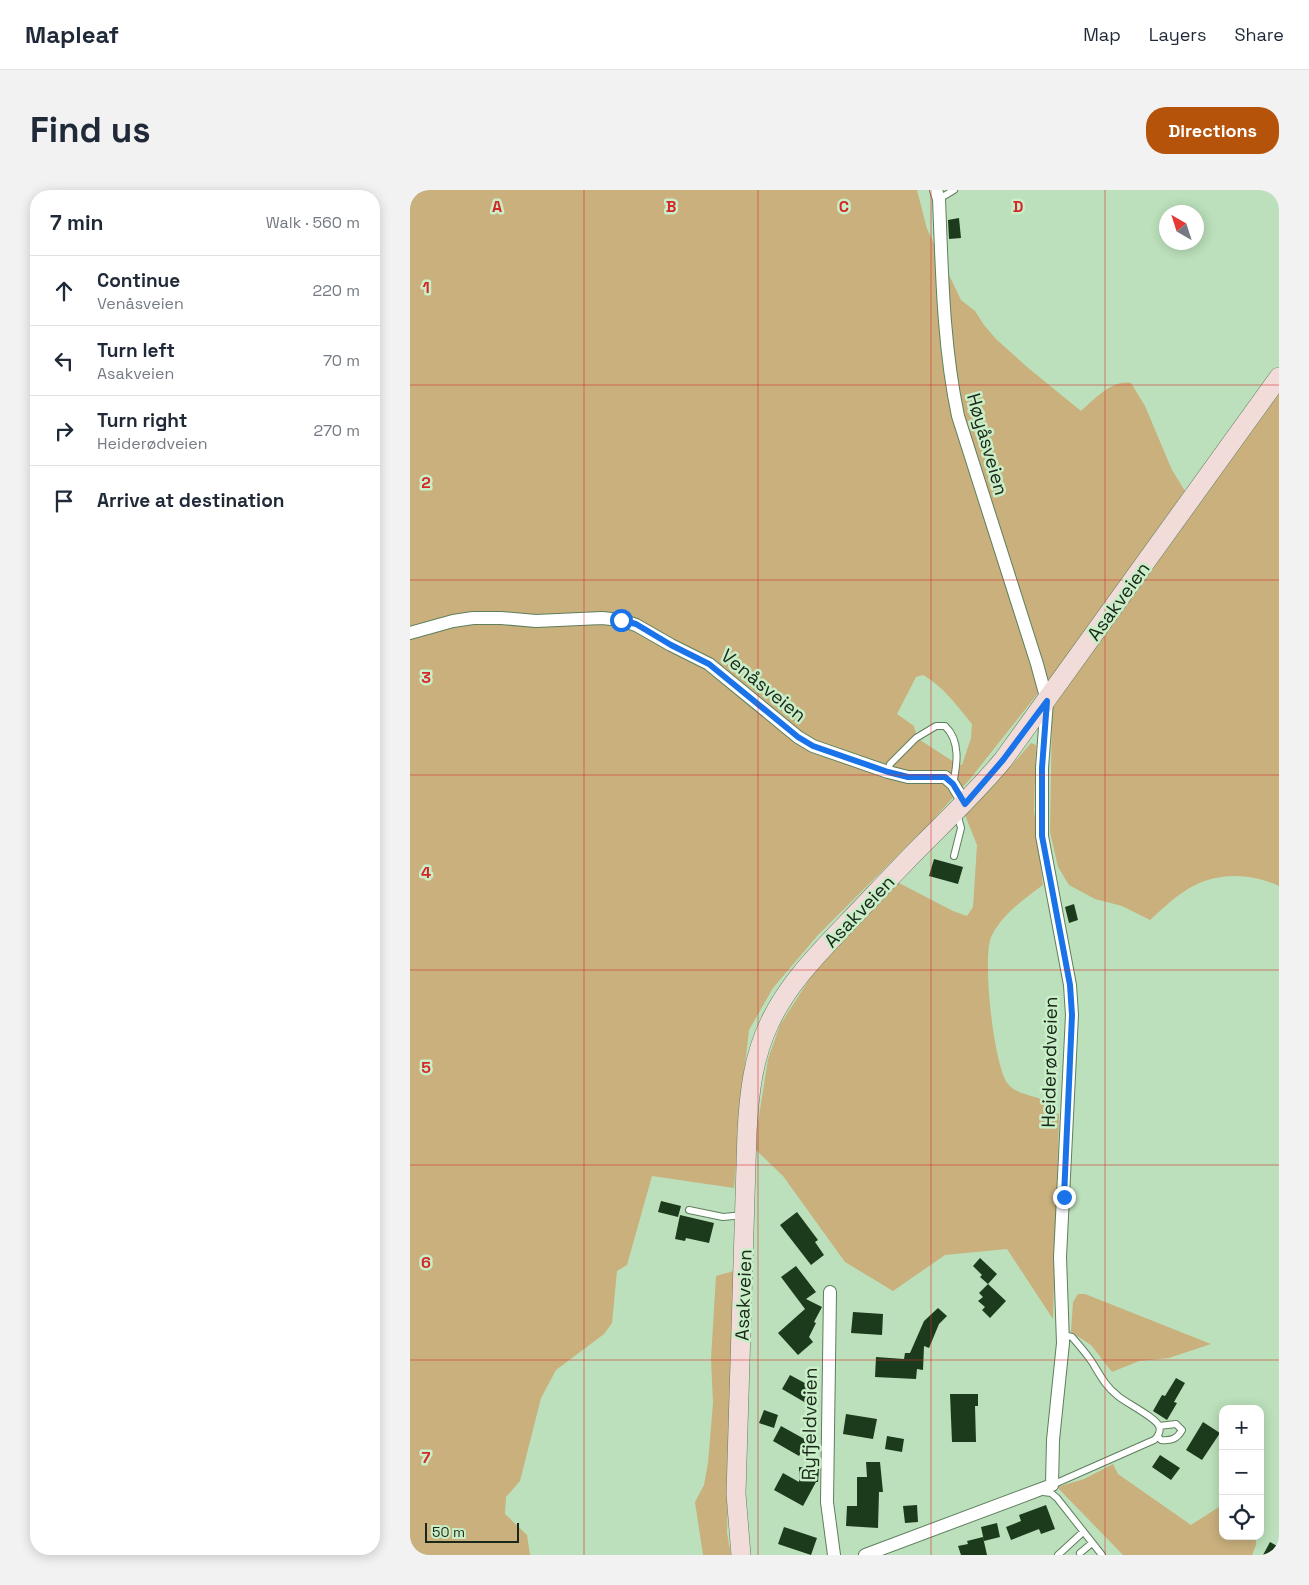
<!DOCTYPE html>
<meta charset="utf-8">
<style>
:root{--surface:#fff;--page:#f2f2f3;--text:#1f2937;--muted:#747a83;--line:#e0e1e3;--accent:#b45309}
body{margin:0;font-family:"Space Grotesk",sans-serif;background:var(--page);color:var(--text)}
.controls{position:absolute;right:15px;bottom:15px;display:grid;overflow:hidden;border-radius:10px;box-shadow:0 2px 12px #0003}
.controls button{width:45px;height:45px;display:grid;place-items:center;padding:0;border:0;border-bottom:1px solid var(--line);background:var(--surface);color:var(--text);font:25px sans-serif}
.compass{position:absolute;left:749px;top:15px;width:45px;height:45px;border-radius:50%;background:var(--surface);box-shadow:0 2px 12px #0003;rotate:321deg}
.scale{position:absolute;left:15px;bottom:12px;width:94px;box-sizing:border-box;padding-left:5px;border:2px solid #1a281a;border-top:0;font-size:14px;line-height:18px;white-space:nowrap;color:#1a281a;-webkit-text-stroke:4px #c9eec8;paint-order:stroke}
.stop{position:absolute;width:15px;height:15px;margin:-11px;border:4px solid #1a73e8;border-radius:50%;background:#fff}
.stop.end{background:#1a73e8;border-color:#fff;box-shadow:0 1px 5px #0008}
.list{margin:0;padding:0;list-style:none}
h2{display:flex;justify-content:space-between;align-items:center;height:65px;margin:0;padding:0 20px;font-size:21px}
h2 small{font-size:16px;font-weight:400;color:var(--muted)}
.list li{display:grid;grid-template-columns:32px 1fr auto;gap:15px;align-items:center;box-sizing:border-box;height:70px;padding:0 20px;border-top:1px solid var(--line)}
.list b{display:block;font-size:19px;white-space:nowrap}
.list p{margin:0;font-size:16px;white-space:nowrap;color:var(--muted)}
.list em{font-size:16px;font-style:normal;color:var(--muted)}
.icon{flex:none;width:28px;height:28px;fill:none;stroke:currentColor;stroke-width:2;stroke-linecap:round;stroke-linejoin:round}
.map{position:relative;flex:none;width:869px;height:1365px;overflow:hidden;border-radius:20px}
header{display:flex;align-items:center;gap:30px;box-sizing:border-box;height:70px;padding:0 25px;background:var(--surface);border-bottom:1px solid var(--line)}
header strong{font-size:24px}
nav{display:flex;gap:28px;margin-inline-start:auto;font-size:18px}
.intro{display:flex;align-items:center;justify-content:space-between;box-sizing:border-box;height:120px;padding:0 30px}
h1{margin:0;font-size:35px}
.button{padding:12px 22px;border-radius:20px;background:var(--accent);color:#fff;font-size:18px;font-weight:700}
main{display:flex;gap:30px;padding:0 30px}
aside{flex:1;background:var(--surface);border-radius:20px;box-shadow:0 2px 12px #0003}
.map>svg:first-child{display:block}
.green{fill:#c9b07d;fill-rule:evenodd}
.building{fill:#1c3b1d}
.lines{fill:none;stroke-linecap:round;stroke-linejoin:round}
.lane-casing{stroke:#5e7f5d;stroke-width:8}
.street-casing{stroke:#5e7f5d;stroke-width:14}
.secondary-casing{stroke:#5e7f5d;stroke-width:20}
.lane{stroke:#fff;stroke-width:6}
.street{stroke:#fff;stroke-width:12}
.secondary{stroke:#f2dcda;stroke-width:19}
.route{stroke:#1a73e8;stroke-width:6}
.grid{fill:none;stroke:#d62828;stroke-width:1;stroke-opacity:0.55}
.labels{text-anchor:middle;stroke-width:5;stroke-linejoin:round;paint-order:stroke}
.street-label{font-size:19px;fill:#1a281a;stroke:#c9eec8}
.grid-label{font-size:16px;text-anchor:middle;font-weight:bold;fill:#d62828;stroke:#c9eec8;stroke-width:5;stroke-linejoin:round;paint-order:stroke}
</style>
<header>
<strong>Mapleaf</strong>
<nav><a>Map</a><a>Layers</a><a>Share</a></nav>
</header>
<div class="intro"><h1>Find us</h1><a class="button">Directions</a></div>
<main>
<aside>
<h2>7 min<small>Walk · 560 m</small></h2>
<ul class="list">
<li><svg class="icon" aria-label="ahead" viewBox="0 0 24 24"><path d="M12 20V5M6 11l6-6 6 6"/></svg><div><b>Continue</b><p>Venåsveien</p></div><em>220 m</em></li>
<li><svg class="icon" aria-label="left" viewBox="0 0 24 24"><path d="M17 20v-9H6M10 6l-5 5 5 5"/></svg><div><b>Turn left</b><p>Asakveien</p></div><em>70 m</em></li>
<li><svg class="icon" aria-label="right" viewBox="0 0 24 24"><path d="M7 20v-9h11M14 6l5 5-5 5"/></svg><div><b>Turn right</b><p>Heiderødveien</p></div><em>270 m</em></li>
<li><svg class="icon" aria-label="arrive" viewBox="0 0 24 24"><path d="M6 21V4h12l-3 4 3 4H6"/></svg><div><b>Arrive at destination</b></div></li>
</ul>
</aside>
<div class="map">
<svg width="869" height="1365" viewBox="0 0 869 1365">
<rect width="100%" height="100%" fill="#bce0bb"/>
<path class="green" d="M0,0H507L517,39L551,110L565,121L574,135L586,149L617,177L671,221C683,210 703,189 721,193L735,216L762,280L775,301L644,483L560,589L518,635L408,745L363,798L339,840L331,910L324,998L242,986L217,1075L207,1081L202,1133L194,1144L146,1180L131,1208L110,1291L96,1307L95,1324L117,1345L120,1365H0ZM513,485C533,496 548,517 562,534L561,548L552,575L547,574L507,548L504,536L487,524L506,487Z
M869,202V696C836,681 799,682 769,705C759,712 749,722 740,730L712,716L685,709L659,695L648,677L640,642L642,518L757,355L785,320Z
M621,553L626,555L624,620L633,695C615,708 592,725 582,745C571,764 584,878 598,894C608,906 624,904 636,912C641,915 645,921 649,925L643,1129L597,1059L535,1065L483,1101L435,1072L373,986L344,958L358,869L370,835L402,785L487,692L543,721L557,726L563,717L567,655L555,625L586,593Z
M324,1081L317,1343L321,1365H293L285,1312L294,1295L298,1273L303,1213L301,1169L306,1086Z
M668,1104H675L801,1154L759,1168L729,1171L702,1182L681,1155L661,1142L663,1112Z
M703,1274L708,1284L781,1335L812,1315L813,1346H846V1355L842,1365H713L647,1297L674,1289Z"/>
<path class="building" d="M549,28L551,48L539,49L538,30Z
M524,669L553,677L548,694L519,686Z
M664,714L668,730L659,733L655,717Z
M251,1011L271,1016L268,1027L248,1022Z
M387,1022L408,1050L405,1052L414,1065L401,1075L370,1035Z
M270,1025L304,1033L299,1053L276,1048L275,1051L265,1049Z
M570,1068L587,1084L578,1094L570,1087L572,1085L563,1076Z
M386,1076L406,1102L396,1109L412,1117L404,1132L406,1133L399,1147L403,1152L388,1165L368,1143L395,1119L371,1087Z
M578,1094L596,1111L580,1128L572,1120L575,1117L568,1111L573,1107L569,1103Z
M528,1118L537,1126L529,1134L519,1158L514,1156L513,1180L507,1179L506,1189L465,1187L466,1167L494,1169L495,1163H500L514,1131Z
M443,1122L473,1124L472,1145L441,1143Z
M380,1185L404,1198L396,1213L372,1199Z
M766,1188L775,1193L764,1212L767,1213L757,1230L743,1221L752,1205L755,1206Z
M540,1204H568V1216H565L566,1252H542Z
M354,1220L368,1225L364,1238L349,1233Z
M436,1224L467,1229L463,1249L433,1244Z
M793,1232L810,1243L792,1270L776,1260Z
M371,1236L398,1251L389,1266L363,1251Z
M477,1246L494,1249L492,1262L475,1259Z
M750,1265L770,1278L761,1290L742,1277Z
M456,1272H470L473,1302H469L468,1338L436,1336L437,1316H447V1287H457Z
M389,1277L409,1279L408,1292H406L393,1316L364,1300L373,1283L389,1292Z
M507,1315L508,1332L495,1333L493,1316Z
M636,1315L645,1339L631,1344L629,1339L601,1350L596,1337L611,1331L609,1325Z
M587,1333L590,1347L574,1351L571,1337Z
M374,1337L407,1348L401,1365L368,1354Z
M573,1347L577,1365H551L548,1356L558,1354L557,1351Z
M860,1352L869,1357V1365H853Z"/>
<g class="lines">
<g class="lane-casing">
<path id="lane" d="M529,9L544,0
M478,582L480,574L506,548L526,536H535C551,551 547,575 543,594
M544,666L551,638L547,623
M279,1020L313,1027L334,1025
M748,1247L751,1250C761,1251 767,1249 772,1240L766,1234L749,1236
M642,1295L744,1250C748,1247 751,1241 749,1236C745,1227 716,1213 708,1206C696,1197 690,1185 682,1172C676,1163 669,1155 662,1147L653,1145
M633,1302L641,1303L647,1308L692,1365
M670,1363L682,1353
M648,1365L673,1342"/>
</g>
<g class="street-casing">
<path id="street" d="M0,443L43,431L63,428H91L126,431L192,428L211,430L226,435L261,455L299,474L388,547L403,556L478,582L498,587H535L543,594L555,614
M420,1102L417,1312L424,1365
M455,1365L642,1295L643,1250L653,1153L650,1067L662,825L660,795L632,646V578L637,511L627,474L548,226C533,155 532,82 529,9L526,0"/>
</g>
<g class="secondary-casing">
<path id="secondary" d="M331,1365L326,1304L337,942C339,904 343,867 360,832C379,792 409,763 439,731C464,705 489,678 515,652C542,625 569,599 593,570L869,187"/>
</g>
<use href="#lane" class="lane"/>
<use href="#street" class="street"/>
<use href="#secondary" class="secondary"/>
</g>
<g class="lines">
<path class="route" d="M211,430L226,434L261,455L299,474L388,547L403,556L478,582L498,587H535L543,594L555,614L593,570L637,511L632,578V646L660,795L662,825L654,1007"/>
</g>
<path class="grid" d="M174,0V1365M348,0V1365M521,0V1365M695,0V1365M0,195H869M0,390H869M0,585H869M0,780H869M0,975H869M0,1170H869"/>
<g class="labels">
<g class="street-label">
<text transform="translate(578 254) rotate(74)" y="7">Høyåsveien</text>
<text transform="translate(708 411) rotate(-54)" y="7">Asakveien</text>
<text transform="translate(354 495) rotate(39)" y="7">Venåsveien</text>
<text transform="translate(449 721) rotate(-46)" y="7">Asakveien</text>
<text transform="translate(639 872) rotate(-89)" y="7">Heiderødveien</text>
<text transform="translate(333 1105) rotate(-88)" y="7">Asakveien</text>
<text transform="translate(399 1234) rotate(-89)" y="7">Ryfjeldveien</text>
</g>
</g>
<g class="grid-label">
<text x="87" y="22">A</text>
<text x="261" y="22">B</text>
<text x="434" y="22">C</text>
<text x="608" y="22">D</text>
<text x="16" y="103">1</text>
<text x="16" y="298">2</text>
<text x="16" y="493">3</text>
<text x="16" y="688">4</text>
<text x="16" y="883">5</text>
<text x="16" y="1078">6</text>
<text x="16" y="1273">7</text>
</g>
</svg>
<div class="controls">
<button>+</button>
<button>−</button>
<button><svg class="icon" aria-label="locate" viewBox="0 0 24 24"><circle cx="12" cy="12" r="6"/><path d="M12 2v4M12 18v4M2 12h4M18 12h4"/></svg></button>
</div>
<svg class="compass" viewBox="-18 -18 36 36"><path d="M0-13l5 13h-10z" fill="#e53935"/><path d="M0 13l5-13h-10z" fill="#747a83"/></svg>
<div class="scale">50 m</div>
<div class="stop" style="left:211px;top:430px"></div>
<div class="stop end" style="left:654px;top:1007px"></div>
</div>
</main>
